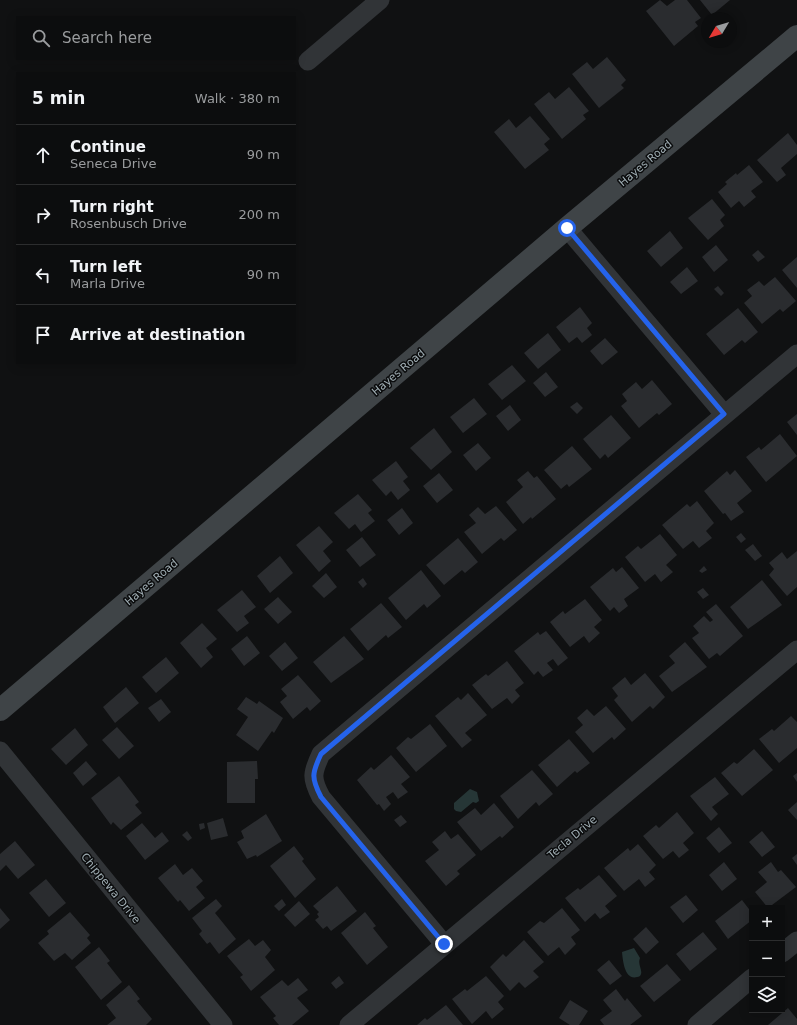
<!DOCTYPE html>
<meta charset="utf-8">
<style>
:root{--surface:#0c0d0e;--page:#151617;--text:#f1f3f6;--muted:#9a9c9e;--line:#2c2d2e}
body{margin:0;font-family:"DejaVu Sans",sans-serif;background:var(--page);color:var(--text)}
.controls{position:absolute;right:12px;bottom:12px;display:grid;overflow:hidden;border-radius:0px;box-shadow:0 2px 10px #0003}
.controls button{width:36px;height:36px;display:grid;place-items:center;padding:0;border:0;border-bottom:1px solid var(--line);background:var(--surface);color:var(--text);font:20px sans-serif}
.compass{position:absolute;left:701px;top:12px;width:36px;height:36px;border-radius:50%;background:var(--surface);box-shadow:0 2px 10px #0003;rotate:232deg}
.stop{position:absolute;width:12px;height:12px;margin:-9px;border:3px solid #2563eb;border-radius:50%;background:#fff}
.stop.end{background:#2563eb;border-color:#fff;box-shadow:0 1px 4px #0008}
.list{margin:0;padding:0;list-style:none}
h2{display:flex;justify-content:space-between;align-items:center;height:52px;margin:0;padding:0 16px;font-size:17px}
h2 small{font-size:13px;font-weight:400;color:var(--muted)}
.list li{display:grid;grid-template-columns:26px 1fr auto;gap:12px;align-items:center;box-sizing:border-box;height:60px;padding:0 16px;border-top:1px solid var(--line)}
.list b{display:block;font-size:15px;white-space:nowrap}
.list p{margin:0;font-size:13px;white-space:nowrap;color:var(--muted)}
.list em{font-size:13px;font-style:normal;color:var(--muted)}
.icon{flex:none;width:22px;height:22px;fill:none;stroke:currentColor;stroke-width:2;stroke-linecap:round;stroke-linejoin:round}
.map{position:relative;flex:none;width:797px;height:1025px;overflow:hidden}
.search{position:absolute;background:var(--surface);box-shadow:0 2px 10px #0003;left:16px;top:16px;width:280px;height:44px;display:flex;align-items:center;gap:10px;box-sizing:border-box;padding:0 14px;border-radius:0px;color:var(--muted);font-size:15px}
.panel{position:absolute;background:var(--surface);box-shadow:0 2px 10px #0003;left:16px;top:72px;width:280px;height:292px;border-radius:0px}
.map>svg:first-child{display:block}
.water{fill:#263636}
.building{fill:#2a2c2f}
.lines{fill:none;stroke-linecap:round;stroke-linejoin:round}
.street{stroke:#313437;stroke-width:19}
.secondary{stroke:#3f4447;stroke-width:22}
.route{stroke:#2563eb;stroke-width:5}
.labels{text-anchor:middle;stroke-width:3;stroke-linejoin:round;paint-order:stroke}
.street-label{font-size:11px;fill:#a0aeb4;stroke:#0b0c0d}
</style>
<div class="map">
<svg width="797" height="1025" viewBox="0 0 797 1025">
<rect width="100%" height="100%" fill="#101112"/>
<path class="water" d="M470,789L477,792L479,801L476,803L473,802L461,812L456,811L454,809V803Z
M634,948L640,958C637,965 644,971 640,976C625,983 623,962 622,952Z"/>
<path class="building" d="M660,0L667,6L675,0H687L701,18L695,22L698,26L674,46L646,11Z
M700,0H730L712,15Z
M607,57L626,80L621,85L624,88L599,108L572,74L587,62L593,69Z
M569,87L589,111L583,115L586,119L562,139L534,104L549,92L555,99Z
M530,116L550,139L544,144L549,150L525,169L494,132L509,119L516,128Z
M788,133L797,145V154L781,168L786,175L777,182L757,160Z
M749,165L763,182L751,191L756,197L744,207L739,201L731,208L718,192L727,184L725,182L736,173L737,175Z
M712,199L725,215L720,220L724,226L708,240L688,218Z
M670,231L683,248L661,267L647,251Z
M716,245L728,260L714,272L702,257Z
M758,250L765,257L758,262L752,255Z
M797,257V288L782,270Z
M687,267L698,281L681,294L670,282Z
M775,277L796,301L783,312L780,309L762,324L744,303L752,296L747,290L759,281L764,286Z
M718,286L724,293L721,296L714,289Z
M580,307L592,323L587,328L592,335L582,343L577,337L569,343L556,327Z
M738,308L758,332L745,343L742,340L724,355L706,334Z
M548,333L561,350L538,369L524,353Z
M605,338L618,352L602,365L590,351Z
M512,365L526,381L502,400L488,384Z
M546,372L558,387L545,397L533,383Z
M652,380L672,404L659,415L657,413L639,428L621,406L627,401L622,394L636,382L642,389Z
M474,398L487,414L463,433L450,417Z
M577,402L583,408L577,414L570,407Z
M510,405L521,420L508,431L496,416Z
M797,414V435L787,422Z
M611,415L631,438L608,458L605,454L600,459L583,439Z
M434,428L452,452L431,470L410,448Z
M780,434L797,456L766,482L746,457L759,447L761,450Z
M478,443L491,458L476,471L463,455Z
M572,446L592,469L569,487L567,484L561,489L544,470Z
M396,461L408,477L403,481L410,490L398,500L391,491L386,496L372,480Z
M735,470L752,491L737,503L744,512L731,521L725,513L723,514L704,491L727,471L730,475Z
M528,471L534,478L537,476L556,499L532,519L531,517L523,524L506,502L523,487L517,480Z
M439,473L453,490L437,503L423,486Z
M358,494L372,510L368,513L375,521L361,532L355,524L349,529L334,513Z
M697,501L714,523L706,531L712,538L699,548L693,541L683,549L662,525L687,504L690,507Z
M496,506L517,530L504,541L501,538L482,554L464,532L476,523L469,515L478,507L485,514Z
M402,508L413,523L399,535L387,520Z
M319,526L333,542L323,551L331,561L319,572L296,545Z
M741,533L746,539L741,543L736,537Z
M660,534L677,555L666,565L673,572L661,582L655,574L645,582L625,557L638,546L641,549Z
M362,537L376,555L360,567L346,550Z
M458,538L478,562L465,573L462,570L444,585L426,565Z
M753,544L762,556L755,561L745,550Z
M797,551V587L787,596L769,575L774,569L769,563L782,552L787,559Z
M280,556L293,573L270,593L257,576Z
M704,566L707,570L702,573L699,571Z
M622,567L639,588L624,599L628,606L619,613L614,607L610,611L590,587L613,568L616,572Z
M421,570L441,596L427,608L424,604L406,620L388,598Z
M326,573L337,587L324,598L312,586Z
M363,578L367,584L363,588L358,582Z
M762,580L782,605L748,629L730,607Z
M703,588L709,595L703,599L697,592Z
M242,590L256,607L244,616L249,623L237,632L217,610Z
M278,597L292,612L278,624L264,609Z
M585,599L602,620L594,627L600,633L589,643L584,636L570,647L550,622L563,611L565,614Z
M381,603L402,627L388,638L386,635L368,651L350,629Z
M716,604L743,636L720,656L717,653L709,659L692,638L699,633L693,626L704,616L710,622L713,620L706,612Z
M202,623L217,639L206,648L213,657L201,668L180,643Z
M546,631L568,658L558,666L553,659L547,663L553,670L543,677L538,671L534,675L514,651L538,632L540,635Z
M247,636L260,653L244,666L231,649Z
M344,636L364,659L331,683L313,662Z
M285,642L298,658L282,671L269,656Z
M685,642L707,667L672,692L659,676L675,663L669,656Z
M166,657L179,673L156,693L142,677Z
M507,661L524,683L515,690L520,696L512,704L507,698L492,709L472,685L486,674L488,676Z
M645,673L665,697L653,709L650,706L632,722L614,700L618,696L612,688L625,677L631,685Z
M298,675L321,701L310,711L307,707L293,719L280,702L287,696L281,689Z
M126,687L139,703L115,723L103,707Z
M468,693L487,715L465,733L472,740L462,748L435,716L458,697L461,700Z
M246,697L257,704L259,701L283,718L274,733L272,731L258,751L236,735L248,717L237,709Z
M161,699L171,712L159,722L148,708Z
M606,706L626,729L614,740L612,737L593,753L575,732L583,725L577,718L587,709L594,716Z
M791,716L797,722V748L779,763L759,739L772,729L774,731Z
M430,724L447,746L416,772L396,748L408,737L411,739Z
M117,727L134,746L119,759L102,740Z
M75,728L88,745L66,765L51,749Z
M569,739L590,763L577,773L575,771L557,787L538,765Z
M754,749L773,770L742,796L721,773L734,762L737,764Z
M391,755L410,777L401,784L408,792L398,799L393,792L386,797L391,804L384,811L379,804L377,805L357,780L371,767L374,770Z
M86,761L97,774L83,786L73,773Z
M257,761L258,779H255V803H227V762Z
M532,770L553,794L539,806L536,802L518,819L500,796Z
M797,773V782L793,776Z
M119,776L139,802L135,805L142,813L121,830L113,822L111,825L91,798Z
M715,777L729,794L712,807L718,814L711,821L690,796Z
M797,802V820L788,810Z
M494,803L514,827L502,838L500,836L481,851L457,822L475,808L481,815Z
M677,812L694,833L683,843L689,850L679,858L673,851L663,859L643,836L656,825L659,828Z
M266,814L282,841L257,857L256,855L247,859L237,842L244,838L241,831Z
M401,815L407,822L400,827L394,820Z
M223,818L228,836L211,840L207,823Z
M142,823L155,838L162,832L169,841L145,860L126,836Z
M204,823L205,828L200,830L199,824Z
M719,827L732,843L719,853L706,838Z
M187,831L192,838L188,841L182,835Z
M445,831L451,839L458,834L476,855L457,871L460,874L446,886L425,861L439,850L432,842Z
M762,831L775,847L762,857L749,842Z
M15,841L35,865L18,879L6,865L0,871V854Z
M638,844L656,865L649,872L655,879L645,887L639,879L624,891L604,868L628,848L630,851Z
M294,846L304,859L302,861L316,879L295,898L270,866Z
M797,854V865L792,858Z
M724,862L737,879L722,891L709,875Z
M771,862L778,872L781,870L796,887L768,908L755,892L767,882L758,872Z
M175,864L183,875L192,868L203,881L196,887L205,898L189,911L180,900L178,902L158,878Z
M599,875L617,896L605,906L610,912L600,919L595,913L585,922L565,898L578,888L580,890Z
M46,879L66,903L49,917L29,893Z
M337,886L357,911L331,931L327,926L323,929L315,920L319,917L317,914L319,912L313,906Z
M686,895L698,910L683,923L670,907Z
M216,899L222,906L215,913L236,939L219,954L210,942L207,944L199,934L202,931L192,918Z
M282,899L286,905L279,911L274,906Z
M742,900L752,913V920L728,939L715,921Z
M299,901L310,914L295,927L284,915Z
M0,908L10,920L0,929Z
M562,908L580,930L571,937L576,944L565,955L559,947L548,956L527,932L540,921L544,923Z
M70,912L90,935L87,938L91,943L72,960L65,953L54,961L38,943L49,934L47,931Z
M365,912L376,926L373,928L388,947L367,965L341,933Z
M646,927L659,942L646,954L633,939Z
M703,932L717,949L690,971L676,954Z
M249,939L255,946L263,940L271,950L265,957L275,970L251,991L240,977L243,975L227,956Z
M524,940L544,962L533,971L539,977L525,988L519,982L510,991L490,967L503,954L506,957Z
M99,947L110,961L107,963L122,982L101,1000L75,967Z
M609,960L622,976L610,985L597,970Z
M667,964L681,980L654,1002L640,986Z
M339,976L344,983L336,989L331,983Z
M486,976L504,996L498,1002L504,1009L492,1019L486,1011L472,1024L452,999L465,989L467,991Z
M298,978L308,990L297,998L309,1011L292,1025H279L273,1018L276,1016L260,997L282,980L288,986Z
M129,985L140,999L137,1001L152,1019L146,1025H107L116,1018L106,1005Z
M616,989L625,1001L627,998L642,1016L630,1025H604L600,1020L612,1011L603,1000Z
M570,1000L588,1011L579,1025H570L559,1018Z
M446,1005L463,1025H417L425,1018L427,1020Z
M788,1008L797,1019V1025H768Z"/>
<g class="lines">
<path class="street" d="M308,61L380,0
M567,228L724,414
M0,751L223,1025
M444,944L321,797C311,778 312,773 321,754L797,354
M782,953L797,941
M349,1025L797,650
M697,1025L752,978"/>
<path class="secondary" d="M0,710L567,228L797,36"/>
</g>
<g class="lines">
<path class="route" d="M444,944L321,797C311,778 312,773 321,754L724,414L567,228"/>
</g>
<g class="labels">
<g class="street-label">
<text transform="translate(645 163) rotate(-40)" y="4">Hayes Road</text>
<text transform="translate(398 372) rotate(-40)" y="4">Hayes Road</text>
<text transform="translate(151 582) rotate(-40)" y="4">Hayes Road</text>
<text transform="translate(572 837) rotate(-40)" y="4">Tecla Drive</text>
<text transform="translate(111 888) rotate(51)" y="4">Chippewa Drive</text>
</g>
</g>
</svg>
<div class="controls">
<button>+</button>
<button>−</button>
<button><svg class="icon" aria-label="layers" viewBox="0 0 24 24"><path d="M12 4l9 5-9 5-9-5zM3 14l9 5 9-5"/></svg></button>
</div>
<svg class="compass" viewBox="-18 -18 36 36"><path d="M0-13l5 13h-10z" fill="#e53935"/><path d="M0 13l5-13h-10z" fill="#9a9c9e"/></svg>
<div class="stop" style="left:567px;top:228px"></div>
<div class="stop end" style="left:444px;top:944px"></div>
<div class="search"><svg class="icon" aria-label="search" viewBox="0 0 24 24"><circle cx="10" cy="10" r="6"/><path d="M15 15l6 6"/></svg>Search here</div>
<section class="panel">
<h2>5 min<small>Walk · 380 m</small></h2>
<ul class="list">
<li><svg class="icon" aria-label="ahead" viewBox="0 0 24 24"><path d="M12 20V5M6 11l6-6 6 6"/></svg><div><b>Continue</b><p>Seneca Drive</p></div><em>90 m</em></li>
<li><svg class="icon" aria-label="right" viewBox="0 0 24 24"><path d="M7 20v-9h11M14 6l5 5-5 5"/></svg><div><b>Turn right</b><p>Rosenbusch Drive</p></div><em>200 m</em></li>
<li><svg class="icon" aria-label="left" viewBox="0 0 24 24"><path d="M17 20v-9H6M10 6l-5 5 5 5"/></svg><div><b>Turn left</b><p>Marla Drive</p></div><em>90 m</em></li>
<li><svg class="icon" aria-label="arrive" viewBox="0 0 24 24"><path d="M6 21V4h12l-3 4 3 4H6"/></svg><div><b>Arrive at destination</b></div></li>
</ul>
</section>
</div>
